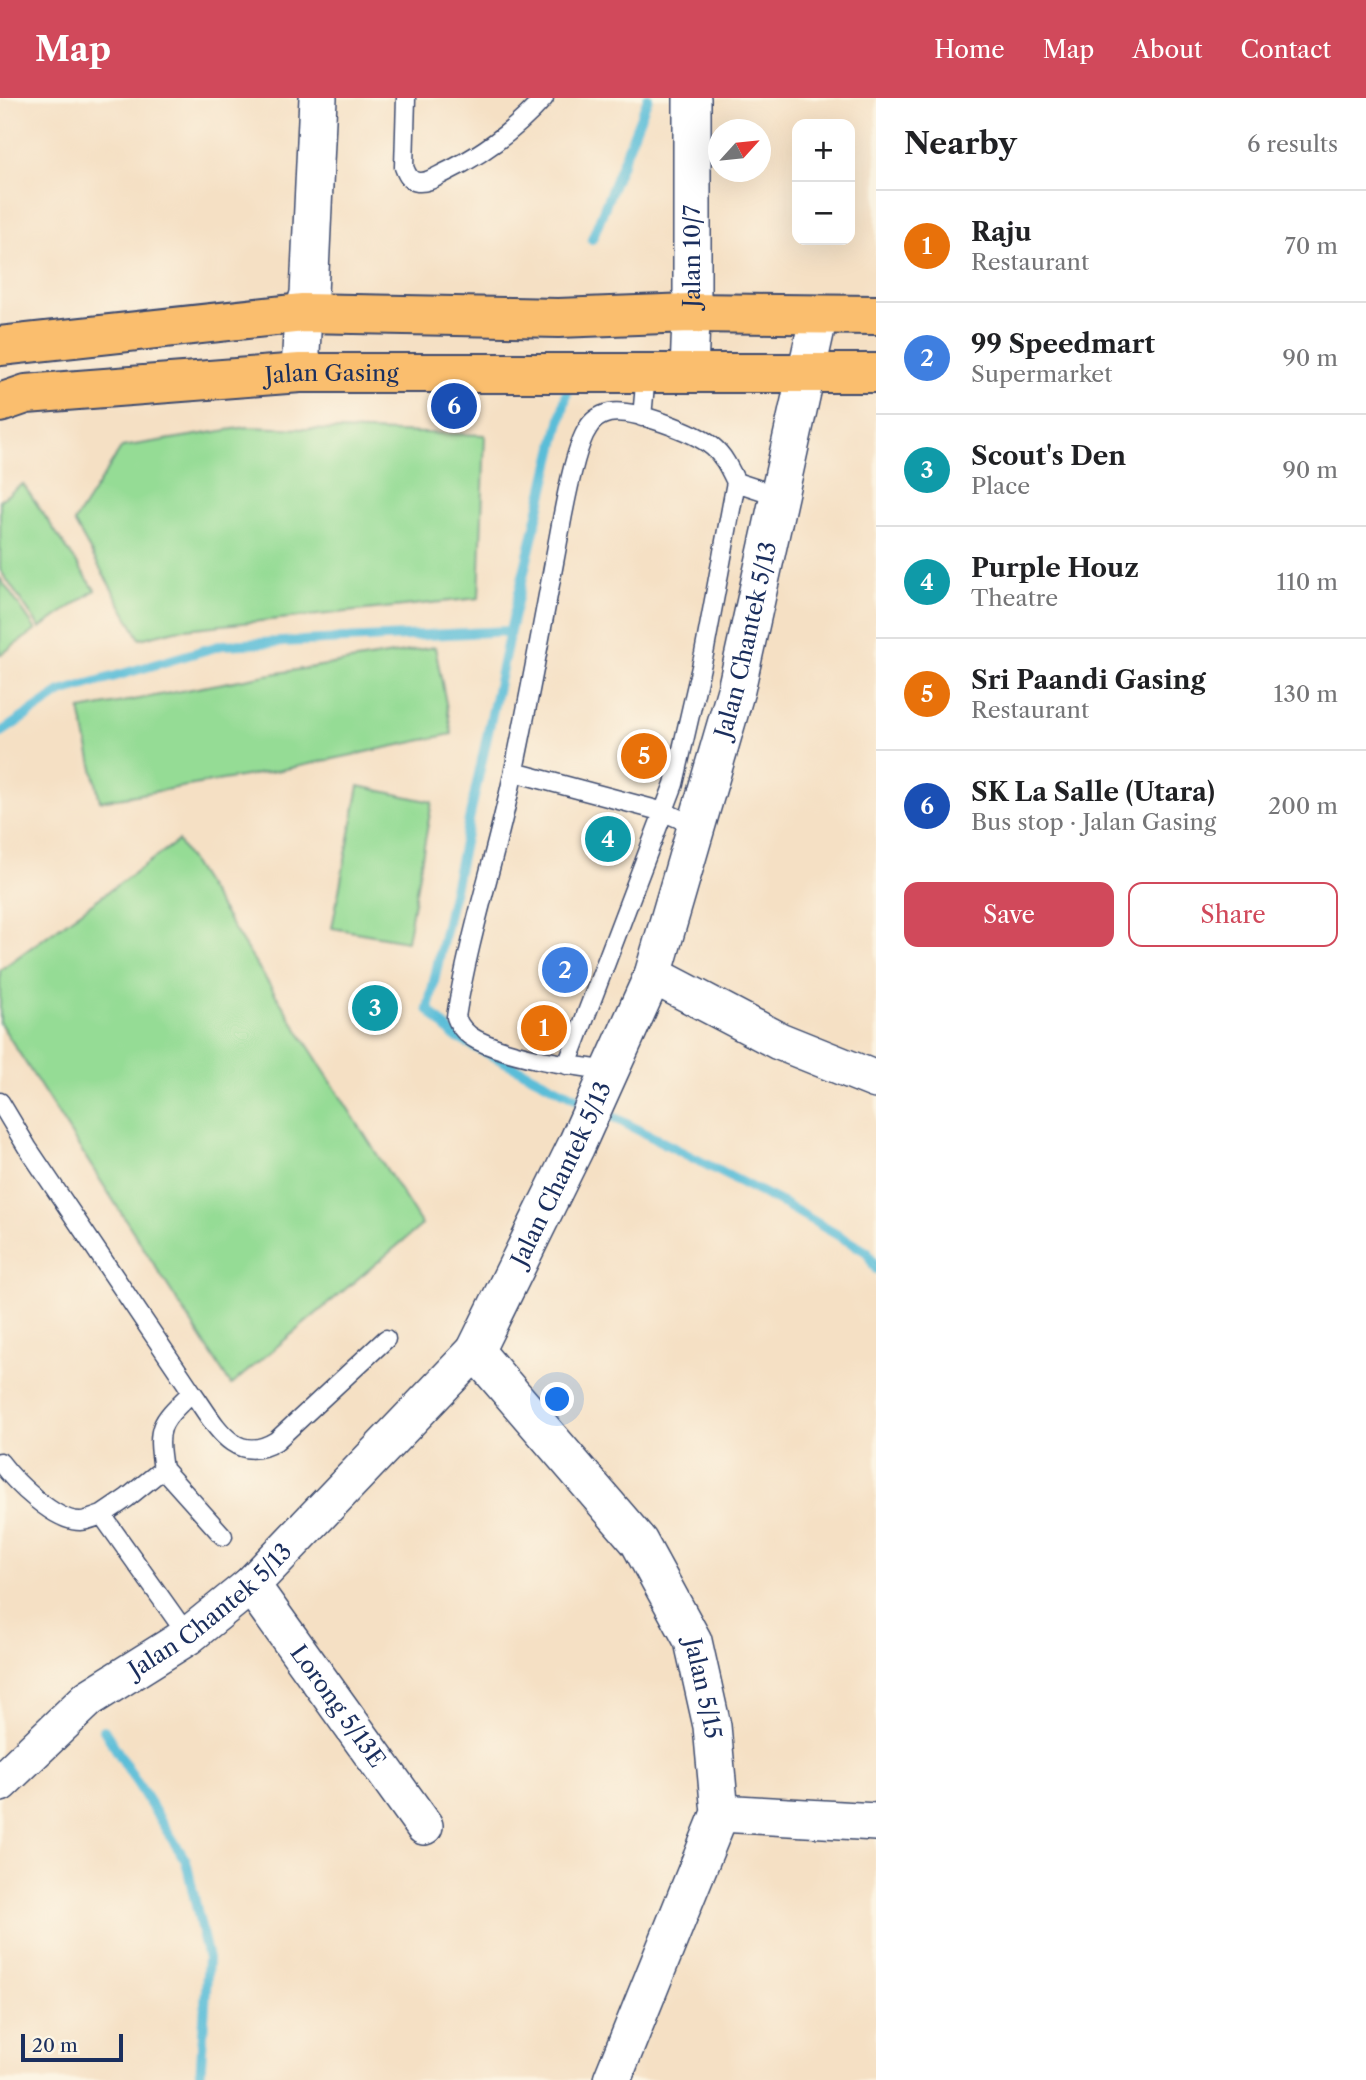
<!DOCTYPE html>
<meta charset="utf-8">
<style>
:root{--surface:#fff;--page:#f2f2f2;--text:#202124;--muted:#757577;--line:#e0e0e0;--accent:#d1495b}
body{margin:0;font-family:"Libre Caslon Text",serif;background:var(--page);color:var(--text)}
.controls{position:absolute;right:21px;top:21px;display:grid;overflow:hidden;border-radius:14px;box-shadow:0 7px 28px #0002}
.controls button{width:63px;height:63px;display:grid;place-items:center;padding:0;border:0;border-bottom:2px solid var(--line);background:var(--surface);color:var(--text);font:35px sans-serif}
.compass{position:absolute;left:708px;top:21px;width:63px;height:63px;border-radius:50%;background:var(--surface);box-shadow:0 7px 28px #0002;rotate:63deg}
.scale{position:absolute;left:21px;bottom:18px;width:102px;box-sizing:border-box;padding-left:7px;border:4px solid #1b2f5e;border-top:0;font-size:19px;line-height:24px;white-space:nowrap;color:#1b2f5e;-webkit-text-stroke:5px #fcf5e5;paint-order:stroke}
.you{position:absolute;left:558px;top:1302px;width:24px;height:24px;margin:-18px;border:5px solid #fff;border-radius:50%;background:#1a73e8;box-shadow:0 0 0 10px #1a73e833}
.badge{display:grid;place-items:center;width:46px;height:46px;border-radius:50%;background:var(--accent);color:#fff;font-size:23px;font-weight:700}
.pin{position:absolute;translate:-50% -50%;border:4px solid #fff;box-shadow:0 2px 7px #0006}
.list{margin:0;padding:0;list-style:none}
h2{display:flex;justify-content:space-between;align-items:center;height:91px;margin:0;padding:0 28px;font-size:30px}
h2 small{font-size:23px;font-weight:400;color:var(--muted)}
.list li{display:grid;grid-template-columns:46px 1fr auto;gap:21px;align-items:center;box-sizing:border-box;height:112px;padding:0 28px;border-top:2px solid var(--line)}
.list b{display:block;font-size:26px;white-space:nowrap}
.list p{margin:0;font-size:23px;white-space:nowrap;color:var(--muted)}
.list em{font-size:23px;font-style:normal;color:var(--muted)}
.actions{display:flex;gap:14px;padding:21px 28px}
.actions a{flex:1;padding:16px 0;border:2px solid var(--accent);border-radius:14px;text-align:center;font-size:24px;color:var(--accent)}
.actions .main{background:var(--accent);color:#fff}
.map{position:relative;flex:none;width:876px;height:1982px;overflow:hidden}
header{display:flex;align-items:center;gap:42px;box-sizing:border-box;height:98px;padding:0 35px;background:var(--accent);color:#fff}
header strong{font-size:33px}
nav{display:flex;gap:38px;margin-inline-start:auto;font-size:24px}
main{display:flex}
aside{flex:1;background:var(--surface)}
.map>svg:first-child{display:block}
.green{fill:#95dc95;stroke:#58867a;stroke-width:2}
.lines{fill:none;stroke-linecap:round;stroke-linejoin:round}
.stream{stroke:#5abdd8;stroke-width:10}
.lane-casing{stroke:#3c4a6d;stroke-width:21}
.street-casing{stroke:#3c4a6d;stroke-width:40}
.primary-casing{stroke:#3c4a6d;stroke-width:42}
.lane{stroke:#fff;stroke-width:18}
.street{stroke:#fff;stroke-width:37}
.primary{stroke:#fabe6e;stroke-width:38}
.labels{text-anchor:middle;stroke-width:6;stroke-linejoin:round;paint-order:stroke}
.street-label{font-size:23px;fill:#1b2f5e;stroke:#fcf5e5}
</style>
<header>
<strong>Map</strong>
<nav><a>Home</a><a>Map</a><a>About</a><a>Contact</a></nav>
</header>
<main>
<div class="map">
<svg width="876" height="1982" viewBox="0 0 876 1982">
<rect width="100%" height="100%" fill="#fcf5e5"/>
<filter id="ink" filterUnits="userSpaceOnUse"><feTurbulence type="fractalNoise" baseFrequency=".0143" numOctaves="2"/><feDisplacementMap in="SourceGraphic" scale="14" xChannelSelector="R" yChannelSelector="G"/><feConvolveMatrix kernelMatrix="1 2 1 2 8 2 1 2 1" color-interpolation-filters="sRGB"/></filter>
<filter id="wash" filterUnits="userSpaceOnUse"><feTurbulence type="fractalNoise" baseFrequency=".00686" numOctaves="4" result="noise"/><feDisplacementMap in="SourceGraphic" scale="28" xChannelSelector="R" yChannelSelector="G"/><feGaussianBlur stdDeviation="1.57" result="paint"/><feColorMatrix in="noise" values="0 0 0 0 0 0 0 0 0 0 0 0 0 0 0 0 0 1.4 0 .05"/><feComposite in="paint" operator="in"/></filter>
<g filter="url(#wash)">
<rect width="100%" height="100%" fill="#f5e0c4"/>
<path class="green" d="M246,329L485,337L479,500L175,532L140,541L74,424L122,349Z
M23,386L95,492L40,530L0,472V402Z
M0,480L36,532L0,557Z
M435,549L452,636L281,672L100,703L80,612L266,577Z
M359,688L432,704L407,843L332,830Z
M178,743L422,1127L231,1287L0,925V872Z"/>
<g class="lines">
<path class="stream" d="M592,141L648,0
M569,286L510,533L428,911L454,938L784,1106L867,1154L876,1171
M0,635L61,594L222,547L510,533
M104,1632L186,1763L208,1861L200,1982"/>
</g>
</g>
<g filter="url(#ink)">
<g class="lines">
<g class="lane-casing">
<path id="lane" d="M406,0L404,69C407,77 410,83 418,84C427,85 436,79 444,75C482,57 516,31 544,0
M642,319L646,276
M736,384L779,398
M514,674L664,714L696,728
M567,967L674,686L704,556L736,384C730,372 724,358 713,349C695,334 632,310 609,315C600,317 592,323 588,330C574,350 563,416 558,443C544,519 530,596 514,672C497,755 469,836 456,919C460,930 467,937 477,942C514,960 570,967 610,973
M0,1004L27,1049L192,1294C160,1325 156,1327 163,1371
M192,1294C214,1324 233,1369 276,1343L386,1241
M0,1364C15,1384 54,1423 80,1423C87,1423 95,1419 102,1417L188,1538
M102,1417L127,1400L163,1371L223,1438"/>
</g>
<g class="street-casing">
<g id="street">
<path d="M300,275L303,215L309,196L318,0"/>
<path id="s1" d="M689,275L692,192V0"/>
<path d="M653,877L779,943L876,982"/>
<path id="s2" d="M475,1253L639,1444L693,1543L712,1628L720,1715L612,1982"/>
<path id="s3" d="M251,1487L424,1728"/>
<path id="s4" d="M0,1685L89,1600L188,1538L251,1487L475,1253L576,1048L653,877L736,592L819,217"/>
<path d="M720,1715L876,1724"/>
</g>
</g>
<g class="primary-casing">
<g id="primary">
<path d="M0,248L303,215L558,220L690,215L876,217"/>
<path id="s5" d="M0,305L26,296L300,275H876"/>
</g>
</g>
<use href="#lane" class="lane"/>
<use href="#street" class="street"/>
<use href="#primary" class="primary"/>
</g>
</g>
<g class="labels">
<g class="street-label">
<text dy="8" stroke="none"><textPath href="#s1" startOffset="117">Jalan 10/7</textPath></text>
<text dy="8" stroke="none"><textPath href="#s5" startOffset="334">Jalan Gasing</textPath></text>
<text dy="8" stroke="none"><textPath href="#s4" startOffset="1409">Jalan Chantek 5/13</textPath></text>
<text dy="8" stroke="none"><textPath href="#s4" startOffset="842">Jalan Chantek 5/13</textPath></text>
<text dy="8" stroke="none"><textPath href="#s4" startOffset="273">Jalan Chantek 5/13</textPath></text>
<text dy="8" stroke="none"><textPath href="#s2" startOffset="413">Jalan 5/15</textPath></text>
<text dy="8" stroke="none"><textPath href="#s3" startOffset="149">Lorong 5/13E</textPath></text>
</g>
</g>
</svg>
<div class="controls">
<button>+</button>
<button>−</button>
</div>
<svg class="compass" viewBox="-18 -18 36 36"><path d="M0-13l5 13h-10z" fill="#e53935"/><path d="M0 13l5-13h-10z" fill="#757577"/></svg>
<div class="scale">20 m</div>
<div class="you"></div>
<div class="pin badge" style="left:544px;top:930px;background:#e8710a">1</div>
<div class="pin badge" style="left:565px;top:872px;background:#3f7fe0">2</div>
<div class="pin badge" style="left:375px;top:910px;background:#0f9aa8">3</div>
<div class="pin badge" style="left:608px;top:741px;background:#0f9aa8">4</div>
<div class="pin badge" style="left:644px;top:658px;background:#e8710a">5</div>
<div class="pin badge" style="left:454px;top:308px;background:#1a4fb4">6</div>
</div>
<aside>
<h2>Nearby<small>6 results</small></h2>
<ul class="list">
<li><span class="badge" style="background:#e8710a">1</span><div><b>Raju</b><p>Restaurant</p></div><em>70 m</em></li>
<li><span class="badge" style="background:#3f7fe0">2</span><div><b>99 Speedmart</b><p>Supermarket</p></div><em>90 m</em></li>
<li><span class="badge" style="background:#0f9aa8">3</span><div><b>Scout's Den</b><p>Place</p></div><em>90 m</em></li>
<li><span class="badge" style="background:#0f9aa8">4</span><div><b>Purple Houz</b><p>Theatre</p></div><em>110 m</em></li>
<li><span class="badge" style="background:#e8710a">5</span><div><b>Sri Paandi Gasing</b><p>Restaurant</p></div><em>130 m</em></li>
<li><span class="badge" style="background:#1a4fb4">6</span><div><b>SK La Salle (Utara)</b><p>Bus stop · Jalan Gasing</p></div><em>200 m</em></li>
</ul>
<div class="actions"><a class="main">Save</a><a>Share</a></div>
</aside>
</main>
